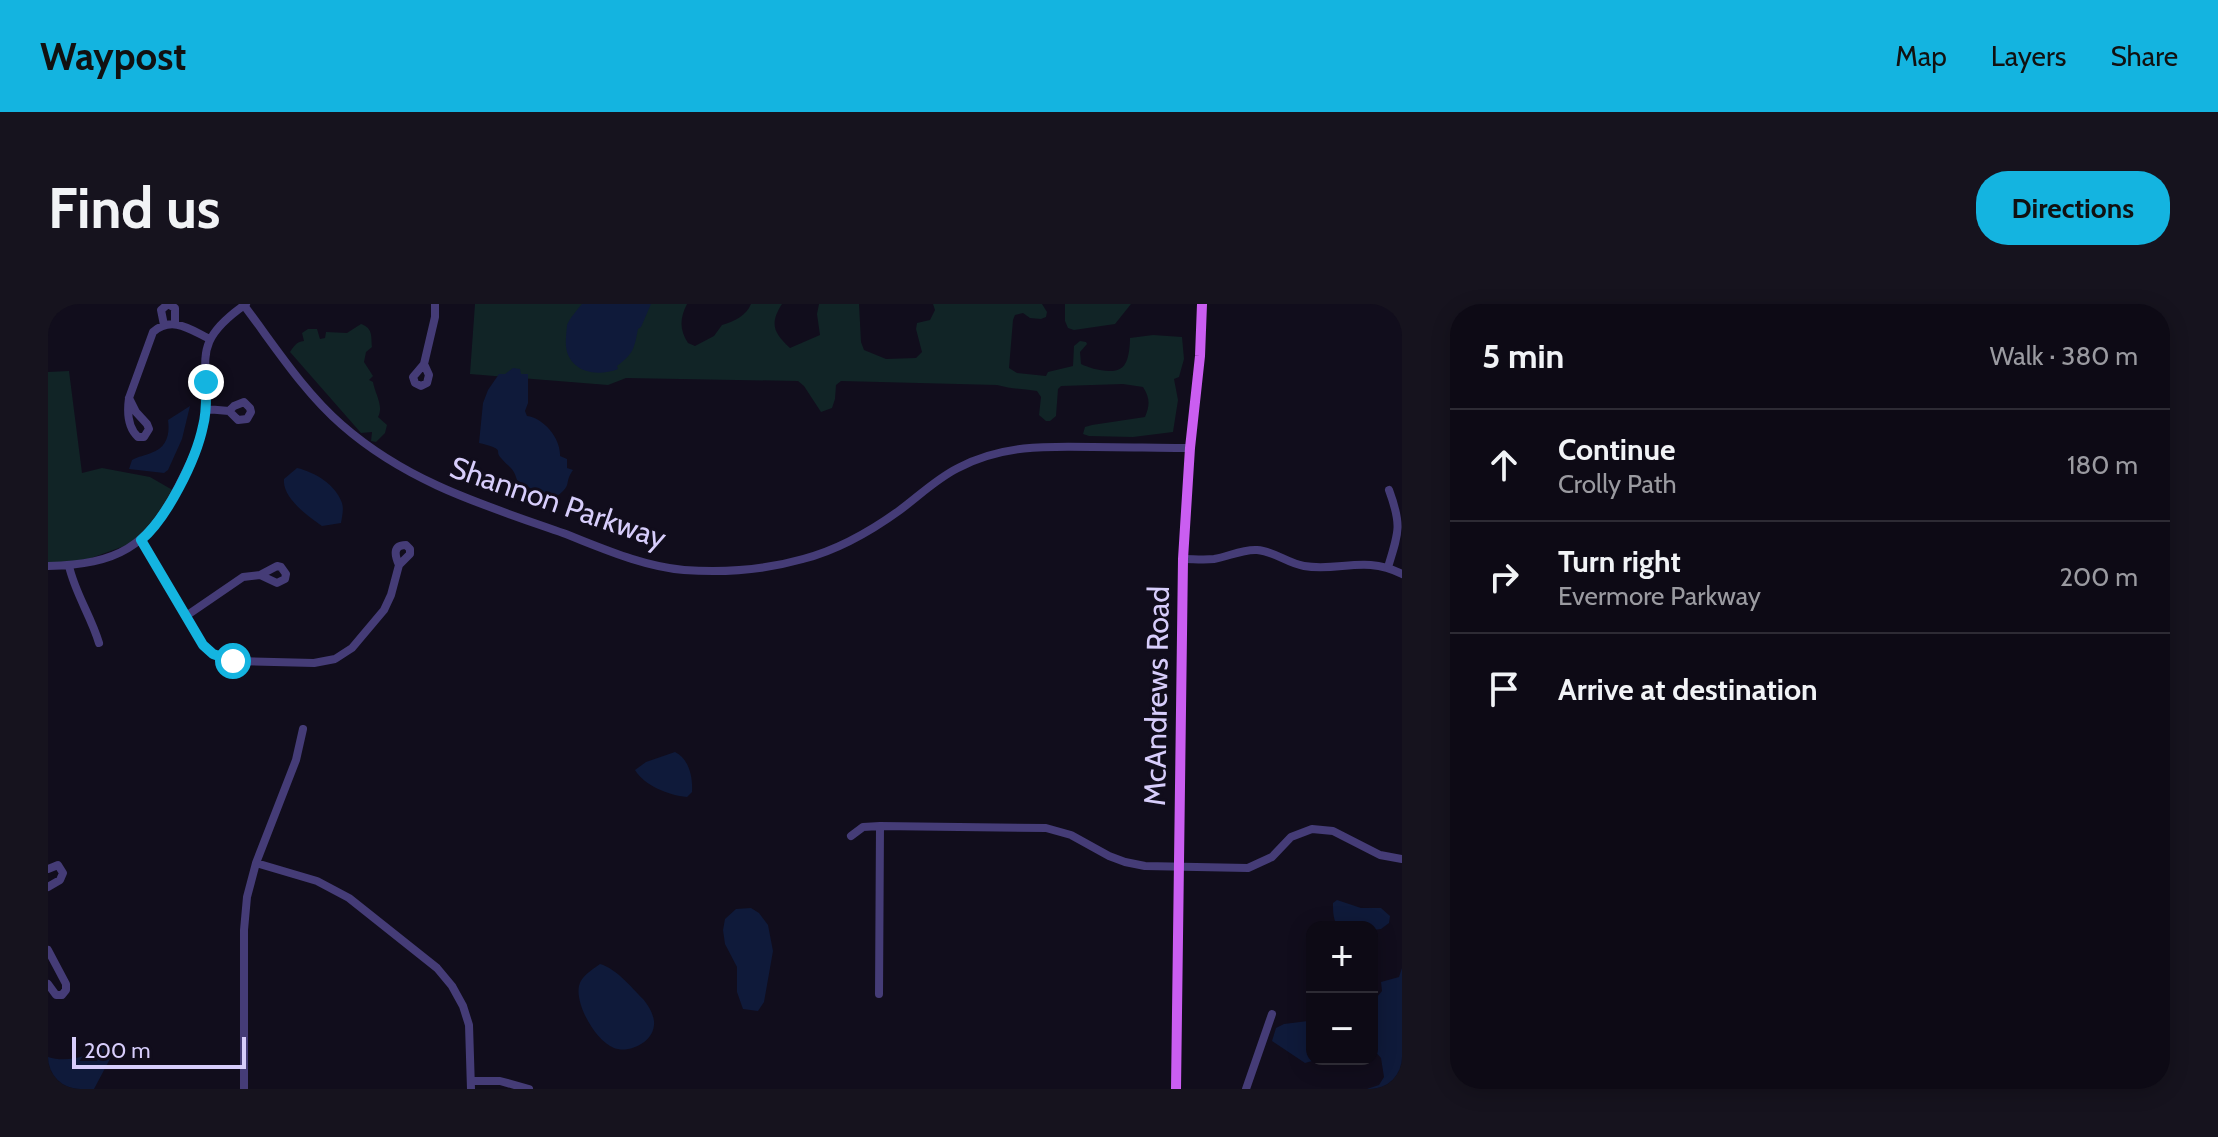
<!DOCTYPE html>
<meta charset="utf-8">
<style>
:root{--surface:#0d0a15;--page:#16131e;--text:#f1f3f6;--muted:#9a9aa0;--line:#2d2b34;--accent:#14b4e0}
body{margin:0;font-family:Cabin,sans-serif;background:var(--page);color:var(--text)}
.controls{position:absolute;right:24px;bottom:24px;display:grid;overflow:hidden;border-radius:16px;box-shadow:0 4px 20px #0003}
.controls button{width:72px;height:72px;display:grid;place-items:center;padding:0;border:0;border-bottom:2px solid var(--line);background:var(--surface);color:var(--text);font:40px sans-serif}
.scale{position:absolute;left:24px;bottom:20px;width:174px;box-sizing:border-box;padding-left:8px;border:4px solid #d7cdfb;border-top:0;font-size:22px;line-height:28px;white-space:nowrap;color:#d7cdfb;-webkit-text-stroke:6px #110d1c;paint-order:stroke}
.stop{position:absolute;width:24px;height:24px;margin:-18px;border:6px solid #14b4e0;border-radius:50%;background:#fff}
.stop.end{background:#14b4e0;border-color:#fff;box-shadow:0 2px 8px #0008}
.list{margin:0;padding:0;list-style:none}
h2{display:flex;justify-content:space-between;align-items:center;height:104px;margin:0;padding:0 32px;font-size:34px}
h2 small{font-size:26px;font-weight:400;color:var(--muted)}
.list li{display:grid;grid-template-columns:52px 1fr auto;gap:24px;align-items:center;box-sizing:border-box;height:112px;padding:0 32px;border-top:2px solid var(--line)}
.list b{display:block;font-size:30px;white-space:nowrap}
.list p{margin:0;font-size:26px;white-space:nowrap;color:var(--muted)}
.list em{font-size:26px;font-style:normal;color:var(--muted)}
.icon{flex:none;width:44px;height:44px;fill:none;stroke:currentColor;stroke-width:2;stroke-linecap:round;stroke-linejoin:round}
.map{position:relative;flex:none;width:1354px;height:785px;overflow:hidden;border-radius:32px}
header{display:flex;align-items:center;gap:48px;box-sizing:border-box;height:112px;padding:0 40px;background:var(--accent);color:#111}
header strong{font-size:38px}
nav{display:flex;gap:44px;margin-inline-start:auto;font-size:28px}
.intro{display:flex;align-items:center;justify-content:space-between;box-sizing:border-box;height:192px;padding:0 48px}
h1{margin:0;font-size:56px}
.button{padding:20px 36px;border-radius:32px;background:var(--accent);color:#111;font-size:28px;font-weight:700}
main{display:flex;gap:48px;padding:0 48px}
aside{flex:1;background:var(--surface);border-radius:32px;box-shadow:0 4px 20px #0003}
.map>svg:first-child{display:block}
.green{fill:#112426}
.water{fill:#0f1a3a}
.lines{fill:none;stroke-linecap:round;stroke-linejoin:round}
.minor{stroke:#453c77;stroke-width:8}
.major{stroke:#ca5ef1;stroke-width:10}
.route{stroke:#14b4e0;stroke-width:10}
.labels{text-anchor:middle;stroke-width:6;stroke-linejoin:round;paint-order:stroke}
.street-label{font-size:30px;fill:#d7cdfb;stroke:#110d1c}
</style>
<header>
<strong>Waypost</strong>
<nav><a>Map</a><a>Layers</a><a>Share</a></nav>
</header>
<div class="intro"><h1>Find us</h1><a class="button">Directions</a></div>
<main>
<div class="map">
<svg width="1354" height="785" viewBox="0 0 1354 785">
<rect width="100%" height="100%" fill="#110d1c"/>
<path class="green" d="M427,0H639C632,14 631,25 640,39L647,42L666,32L674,21C687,17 698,12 703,0H734C721,20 726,29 742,44L772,31L769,10L771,0H811L813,38L816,46L838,55L868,54L874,48L868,25L869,19L882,16L887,6L885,0H994L999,8L998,13L993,15L982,14L975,9L967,11L965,16L961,64L969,69L998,72L1000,68L1025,62L1026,42L1032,37L1038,38L1039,40L1032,48L1033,60C1043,65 1070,73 1077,60C1081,54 1082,41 1082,34L1105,31L1134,33L1136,55L1131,73L1126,75L1130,96L1125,128L1085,133L1041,132L1035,130L1037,123L1044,121L1097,113C1102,101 1102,94 1095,83L1075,80L1013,82L1010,85L1008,112L1002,117H998L991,111L993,93L989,87C975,85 964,85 949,81L793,77L788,81L787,95L784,104L773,108L756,82L750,77L578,74L560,81L422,70Z
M1017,0H1083L1067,20L1026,26L1020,24L1017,17Z
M313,20C325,24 323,32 324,43L318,48L316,58L325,72L321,76L325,78C327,90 336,102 330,113L339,121L337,129L328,138L323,137L324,128L313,129L242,48C246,42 248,38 256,37L254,29L260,25H269L272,35L277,34L278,28L299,29Z
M21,67L34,169L54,164L102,173L128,188L93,236L21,262H0V68Z"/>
<path class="water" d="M534,0H603L593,23L590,25C586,45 586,49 569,62L570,65C544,75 515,65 518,34C518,32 519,22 519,21C522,14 529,6 534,0Z
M465,64L472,65L473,70H480V99L477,107L479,112C496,114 513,135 512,152L519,155V164L525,166C515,180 526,181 506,194L495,192L469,176C465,162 461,164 453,154C447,147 454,147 445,143C440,141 436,140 431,139L435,99L440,86L451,70H457Z
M142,102L134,135L120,166L116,169L81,165L84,156C91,152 96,152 103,149C119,144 122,130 120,116Z
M249,164C267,168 288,181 294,199C296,205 294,213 293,219L274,222C260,212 234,194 236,175Z
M627,448C641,455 645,473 644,488L639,493C620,491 597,482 587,466L598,458Z
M1289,596L1313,604H1333L1342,612L1341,619L1333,625L1324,626V623H1291C1285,617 1285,608 1285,599Z
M703,604L711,609L720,621L725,647L716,698L710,707L695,705L689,688V663L677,640L675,626L677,615L688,605Z
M552,660C569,665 583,683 595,695C600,701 605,709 606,717C608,737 582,750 566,744C548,737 527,701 531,682C533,672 544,666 552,660Z
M1354,664V785H1319L1331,781L1336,773L1333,754L1324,744V699L1334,687L1333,678L1351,673Z
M1260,717L1264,718V755H1271L1257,759L1224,737L1228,724L1236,720Z
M55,741H62L64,751L46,785H0V753C18,759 41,753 55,741Z"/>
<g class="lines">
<path class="minor" d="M195,0C226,41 255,87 294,121C359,178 435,201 515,229C554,244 593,262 636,266C676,269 716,266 755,255C790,246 823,227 852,206C871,192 888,175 910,164C953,141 998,142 1045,143C1078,143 1110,144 1142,144
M116,21L113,6L120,0L127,4V20
M376,60L381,71L379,79L373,82L367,79L365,73L376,60L387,13V0
M81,94L88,108L99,120L101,125L96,133H90C79,123 79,108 81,94L105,28C124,11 143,26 162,35
M158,105L181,107L190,116L199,115L203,108L202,104L196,98L186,102L181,107
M93,236L155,341L165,350L185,357L266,359L287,355L304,344L336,306L343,291L351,261L362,250V245L358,241C344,241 347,252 351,261
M1135,255C1145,255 1156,256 1166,255C1180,253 1194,245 1209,246C1226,247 1239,259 1256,262C1291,268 1317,251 1354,270
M0,262C70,260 99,244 131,181C141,161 152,141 156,119C166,59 136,43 198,0
M21,262C27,289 43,312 51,339
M1340,263C1351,228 1354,221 1341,186
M138,312L195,273L212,271L229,279L237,275L238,270L233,263L229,262L212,271
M803,532L815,523L832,522L998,524L1023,531L1061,552L1077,558L1097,562L1200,564L1224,553L1243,533L1264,525L1285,527L1332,551L1354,555
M208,559L269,577L301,594L389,664L404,682L415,702L421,721L423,785
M0,565L10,561L15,569L12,576L0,583
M0,646L18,680V686L14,691H8L0,680
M831,690L832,522
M423,777H452L481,785
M196,785V626L199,593L208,559L248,456L255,425
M1198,785L1224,710"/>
<path class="major" d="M1128,785L1135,255L1142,144L1152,52L1154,0"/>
</g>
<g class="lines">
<path class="route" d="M158,78C158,93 159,108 155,122C148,156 119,214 93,236L155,341L165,350L185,357"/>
</g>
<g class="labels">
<g class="street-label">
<text transform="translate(510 199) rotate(19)" y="10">Shannon Parkway</text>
<text transform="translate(1109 392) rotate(-89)" y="10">McAndrews Road</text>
</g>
</g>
</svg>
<div class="controls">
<button>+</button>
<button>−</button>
</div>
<div class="scale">200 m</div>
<div class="stop" style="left:185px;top:357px"></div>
<div class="stop end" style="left:158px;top:78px"></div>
</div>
<aside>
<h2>5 min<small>Walk · 380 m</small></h2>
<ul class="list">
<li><svg class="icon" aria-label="ahead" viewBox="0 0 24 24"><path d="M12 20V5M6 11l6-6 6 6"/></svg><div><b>Continue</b><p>Crolly Path</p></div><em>180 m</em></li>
<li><svg class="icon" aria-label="right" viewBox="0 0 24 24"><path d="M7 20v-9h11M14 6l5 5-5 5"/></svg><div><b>Turn right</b><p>Evermore Parkway</p></div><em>200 m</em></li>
<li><svg class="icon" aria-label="arrive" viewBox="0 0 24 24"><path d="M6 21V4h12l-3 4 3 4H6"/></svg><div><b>Arrive at destination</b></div></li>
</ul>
</aside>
</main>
